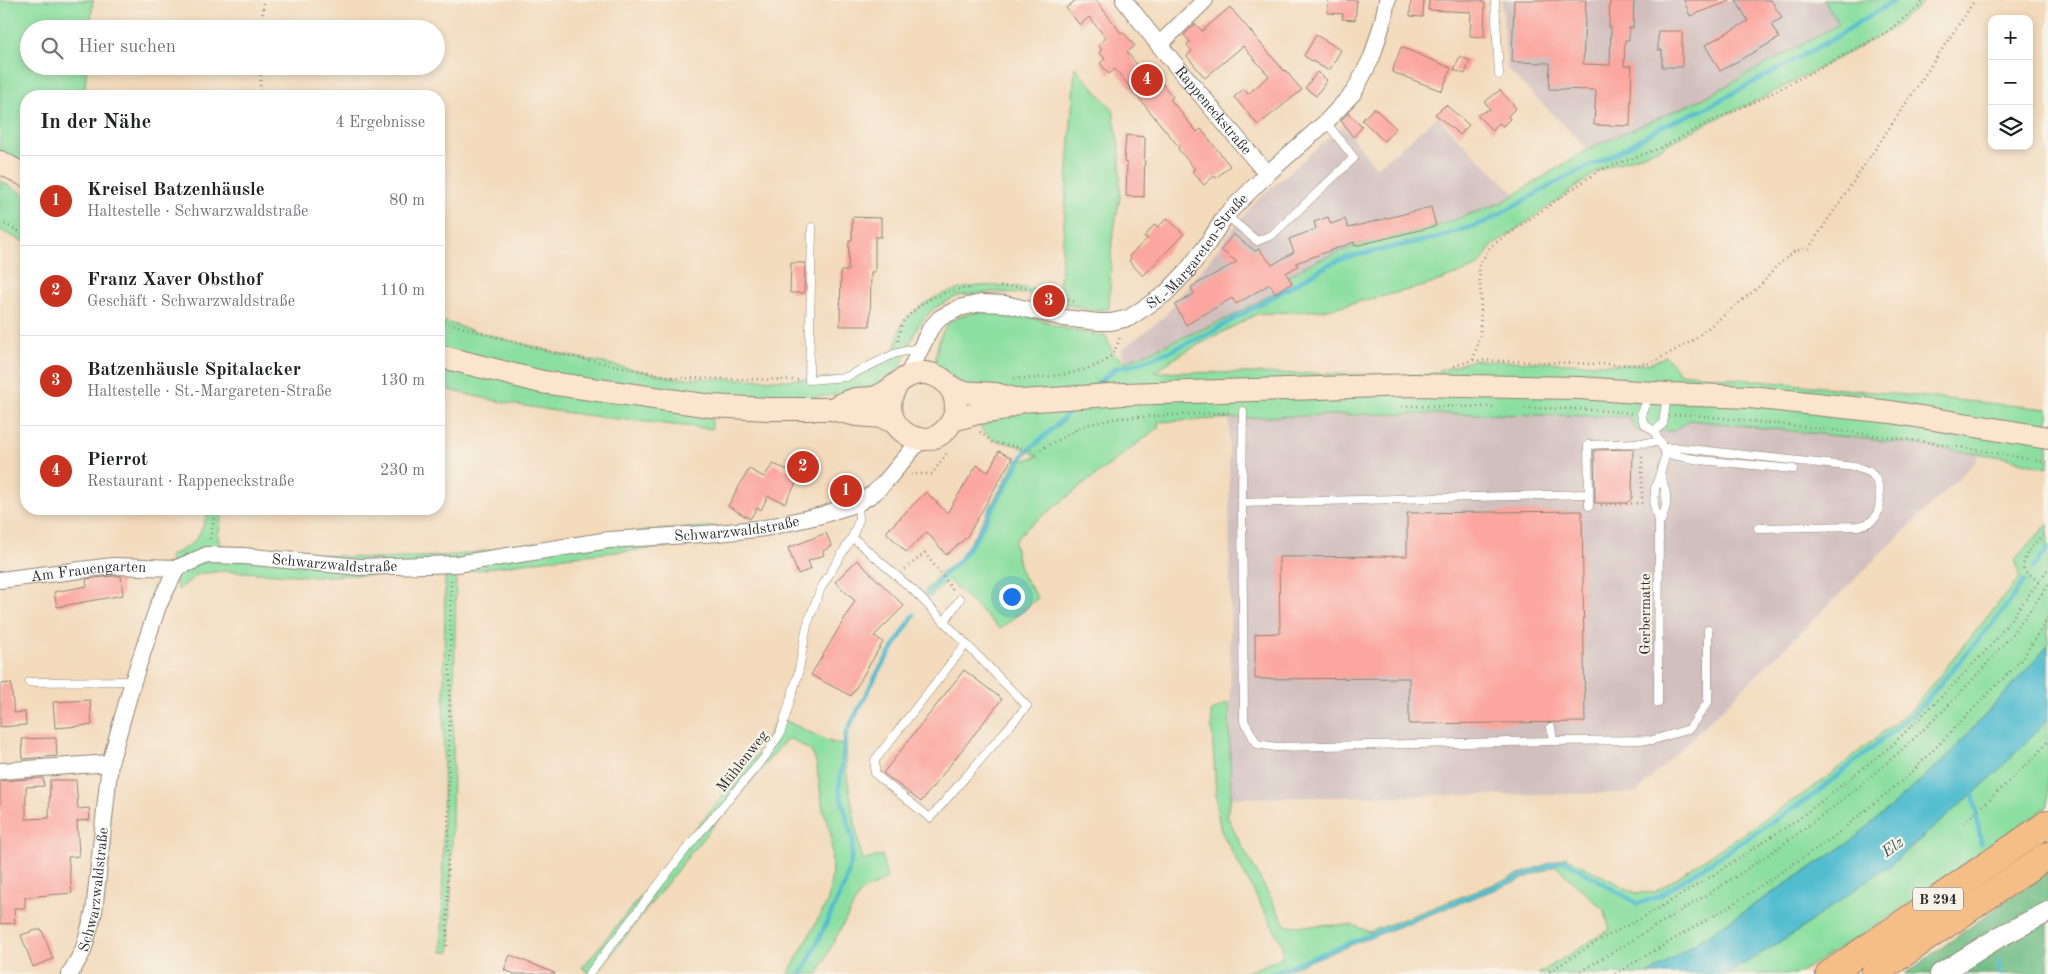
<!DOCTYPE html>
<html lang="de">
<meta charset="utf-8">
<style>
:root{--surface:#fff;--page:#f2f2f2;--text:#202124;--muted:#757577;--line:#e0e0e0;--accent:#c8321e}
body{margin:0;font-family:"Old Standard TT",serif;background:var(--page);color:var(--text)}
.controls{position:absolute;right:15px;top:15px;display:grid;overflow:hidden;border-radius:10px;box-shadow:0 2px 8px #0003}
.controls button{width:45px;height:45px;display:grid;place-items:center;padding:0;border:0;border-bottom:1px solid var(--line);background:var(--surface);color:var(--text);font:25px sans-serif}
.you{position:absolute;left:1011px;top:596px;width:18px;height:18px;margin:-12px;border:4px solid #fff;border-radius:50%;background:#1a73e8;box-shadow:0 0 0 8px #1a73e833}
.badge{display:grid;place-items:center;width:32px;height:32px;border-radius:50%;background:var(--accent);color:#fff;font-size:16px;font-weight:700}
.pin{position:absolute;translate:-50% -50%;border:2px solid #fff;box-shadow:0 1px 5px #0006}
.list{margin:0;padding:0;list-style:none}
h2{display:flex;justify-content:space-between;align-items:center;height:65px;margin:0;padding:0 20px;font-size:21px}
h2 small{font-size:16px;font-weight:400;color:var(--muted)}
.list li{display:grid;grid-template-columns:32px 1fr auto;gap:15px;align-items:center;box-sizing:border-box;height:90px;padding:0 20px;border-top:1px solid var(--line)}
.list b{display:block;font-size:19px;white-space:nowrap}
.list p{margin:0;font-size:16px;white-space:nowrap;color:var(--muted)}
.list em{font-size:16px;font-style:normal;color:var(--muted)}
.icon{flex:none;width:28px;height:28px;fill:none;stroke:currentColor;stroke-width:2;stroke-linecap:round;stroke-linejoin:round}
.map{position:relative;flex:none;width:2048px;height:974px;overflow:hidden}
.search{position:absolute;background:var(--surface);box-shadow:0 2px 8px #0003;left:20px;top:20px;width:425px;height:55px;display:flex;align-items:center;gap:12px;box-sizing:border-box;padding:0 18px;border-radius:28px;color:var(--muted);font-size:19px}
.panel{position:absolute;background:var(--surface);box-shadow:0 2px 8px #0003;left:20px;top:90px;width:425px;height:425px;border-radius:20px}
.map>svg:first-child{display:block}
.industrial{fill:#d1bfbe}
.green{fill:#8cdfa0;stroke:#5c8566}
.forest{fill:#71be86;stroke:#4e7458}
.water{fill:#53bdd0;stroke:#3f747e}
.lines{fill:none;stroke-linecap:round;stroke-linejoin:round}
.stream{stroke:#53bdd0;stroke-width:4.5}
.building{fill:#fba69f}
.service-casing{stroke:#8f8273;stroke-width:9}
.minor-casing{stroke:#8f8273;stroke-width:18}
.tertiary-casing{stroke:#8f8273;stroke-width:22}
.secondary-casing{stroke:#8f8273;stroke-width:24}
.trunk-casing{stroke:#8f8273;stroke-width:28}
.path{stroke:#8f8273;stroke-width:2.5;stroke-dasharray:1 4;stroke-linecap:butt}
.service{stroke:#fff;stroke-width:8}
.minor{stroke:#fff;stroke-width:16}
.tertiary{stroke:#fff;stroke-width:20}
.secondary{stroke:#fbe5cf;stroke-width:22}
.trunk{stroke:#f6be87;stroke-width:26}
.labels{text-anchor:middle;stroke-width:4.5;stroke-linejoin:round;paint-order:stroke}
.shield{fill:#f7f3e8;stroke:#686764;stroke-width:1}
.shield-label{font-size:14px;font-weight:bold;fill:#2b2b2b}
.street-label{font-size:15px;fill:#2b2b2b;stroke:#f7f3e8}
.water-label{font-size:16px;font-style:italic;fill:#37575d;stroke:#f7f3e8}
</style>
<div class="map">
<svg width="2048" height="974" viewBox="0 0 2048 974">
<rect width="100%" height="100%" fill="#f7f3e8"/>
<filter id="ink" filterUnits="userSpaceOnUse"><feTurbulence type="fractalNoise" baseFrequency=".02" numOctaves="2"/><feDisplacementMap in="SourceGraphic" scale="10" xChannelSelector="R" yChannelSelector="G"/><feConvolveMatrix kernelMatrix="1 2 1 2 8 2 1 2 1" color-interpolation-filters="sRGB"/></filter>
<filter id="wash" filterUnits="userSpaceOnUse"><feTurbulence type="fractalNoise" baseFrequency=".0096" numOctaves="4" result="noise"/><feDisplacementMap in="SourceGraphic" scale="20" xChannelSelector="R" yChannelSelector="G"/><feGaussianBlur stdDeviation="1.12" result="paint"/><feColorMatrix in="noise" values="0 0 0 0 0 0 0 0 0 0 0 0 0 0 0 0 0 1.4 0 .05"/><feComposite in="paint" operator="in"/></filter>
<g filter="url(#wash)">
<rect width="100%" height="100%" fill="#f3dabb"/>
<path class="industrial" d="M1502,0H1824L1839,24L1704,98L1588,149L1507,69Z
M1437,117L1515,194L1501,203L1436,226L1355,246L1288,276L1292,283L1231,317L1125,362L1121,350L1164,317L1254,203L1343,125L1376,168Z
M1511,413L1629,416L1637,430L1673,432L1690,420L1902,443L1979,454L1976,461L1636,793L1231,798L1229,418Z"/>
<path class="green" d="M0,0H93L90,29H29V66H87L84,96H26V166L0,153Z
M1824,0H1926L1887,32L1761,99L1709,122L1663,147L1600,170L1491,247L1479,266L1425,286L1324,310L1257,314L1181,354L1154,372L1427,375L1473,360L1630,365L1651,363L1666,356L1679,373L2048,409V468L2003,457L1902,443L1690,420L1673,431L1636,430L1629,417C1472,412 1314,413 1157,422L1159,427L1024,530L1014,542L1021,573L1038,598L1000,629L948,580L931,597L923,593L941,573L957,561L973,538L1017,459L1026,460L1038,456L1018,446L994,440L982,430L969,409V388L935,366C936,352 938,334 949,323C968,307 1009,311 1031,317C1044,320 1056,326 1068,329C1080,332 1093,334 1106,336L1113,353L1125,362L1231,317L1292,283L1288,276L1313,262L1355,246L1436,226L1501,203L1588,149L1704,98L1839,24Z
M1075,67L1113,110L1120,153V197L1112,241L1109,309L1089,310L1028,294L993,292L957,296L933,309L918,326L898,372L869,392L804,398L711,396L712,429C620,419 528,412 439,387V320L474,331L564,355L676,378L788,380L846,377L894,354C897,345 898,332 902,324C904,320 910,316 913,313C949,278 1014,281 1059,296Z
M0,181L26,195V243L0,230Z
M209,509H223L218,537L220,545L228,547L379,559L457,555L588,535L718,526L719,542L565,557L456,573L450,952H442L445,574L311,576L224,571L198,574L178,590L169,556C197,544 200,538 209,509Z
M2048,524V646L1946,758L1850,842L1649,974H1538L1610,929L1604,910L1556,866L1276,974H1243L1283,957L1282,944L1221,831L1217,811L1211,712L1229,702L1231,796L1227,814L1235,833L1286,926L1353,925L1369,932L1565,857L1636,893L1655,892L1821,782L1914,707L2020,577L2014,560Z
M778,717L828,741L846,746V771L862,861L882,855L887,879L861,892L836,937L818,974H788L828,901L832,873L831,834L823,809L816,761L811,751L791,739L785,741L693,850L596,974H591L582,968L762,748Z
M2048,719V806L1877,925L1797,974H1727L1796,932L1886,866L1887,868L1994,775Z"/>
<path class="forest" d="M2048,871V974H1905Z"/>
<path class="water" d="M2048,646V719L1994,775L1887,868L1886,867L1796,932L1727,974H1649L1850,842L1946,758Z"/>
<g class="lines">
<path class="stream" d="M1091,389L1116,368L1136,364L1168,352L1208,334L1330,264L1348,257L1436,238L1486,222L1566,177L1615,154L1661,127L1706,108L1833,39L1895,0
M2033,568L2048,548
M927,595L945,573L959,561L975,539L1024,454L1059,423L1076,405
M1973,793L1981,843
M1999,960L2001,974
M802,974L845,884L851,861L853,841L839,789L846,733L879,670L914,615
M1270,974L1564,860L1638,904L1659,896L1815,794L1916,712L1999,616L2024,581"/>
</g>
<g id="blocks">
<path class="building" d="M1076,0H1096L1121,33L1123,32L1135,46L1127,52L1142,71L1145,68L1160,86L1162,84L1173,97L1170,99L1197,132L1201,129L1230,166L1216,178L1214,176L1204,185L1192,171L1195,169L1178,149L1179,147L1115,69L1109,74L1100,63L1105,59L1099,52L1102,50L1098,45L1106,38L1089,17L1080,25L1066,8Z
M1329,0H1357L1355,20L1342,19L1343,14L1327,13Z
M1411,0H1424L1423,17L1410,16Z
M1429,0H1482V2H1485L1484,37L1470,36L1471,12L1428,10Z
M1514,0H1586L1583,64L1610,65L1611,27H1609L1610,1H1634L1633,28H1629V40H1625L1624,66H1632L1630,126L1594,125L1596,90L1549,89L1550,63L1512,62Z
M1684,0H1730V1L1690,16Z
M1736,0H1771L1782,18L1771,24L1779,38L1720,71L1705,45L1748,21Z
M1230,7L1284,71L1285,70L1302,90L1258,125L1234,97L1244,89L1248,94L1269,76L1243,46L1205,78L1187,56L1192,51L1187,45L1190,42L1184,35L1195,24L1202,31Z
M1658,31H1682V67H1662V50H1658Z
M1316,35L1341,50L1329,71L1304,56Z
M1401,47L1451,68L1442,91L1392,72Z
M1460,56L1470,61L1465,74L1454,70Z
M1317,72L1327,80L1316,96L1305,88Z
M1500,90L1516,108L1508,116L1510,119L1503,126L1499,123L1493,131L1477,115L1490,109L1485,102Z
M1446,105L1469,125L1460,135L1435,114Z
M1374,108L1396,128L1384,141L1362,120Z
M1348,113L1362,127L1353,137L1341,121Z
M1126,135L1145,137L1144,197L1126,196L1127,163L1124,162Z
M1431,207L1436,226L1355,246L1354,242L1296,263L1298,266L1286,273L1292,283L1275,293L1270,284L1236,304L1232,298L1186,325L1175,305L1194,294L1191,287L1237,262L1221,250L1233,234L1255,251L1259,249L1272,265L1294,252L1289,239L1316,229L1314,222L1328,217L1331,224L1345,219L1348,228Z
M852,217L881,218V237H875V272H871L870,326H840L841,271H848L849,240H852Z
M1167,218L1184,234L1143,276L1129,261L1131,258L1129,256L1148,238L1144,237L1155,224L1158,227Z
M791,263H805L804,293H790Z
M1633,449L1632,498L1627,503H1595L1594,450Z
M999,451L1012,458L967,537L946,555L927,532L906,552L886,532L926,492L947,513L977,465L988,472Z
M798,453L818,465L809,479L799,478L785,503L768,496L761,510L757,508L750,519L728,506L749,469L764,477L773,464L788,470Z
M1582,511L1585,722L1409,724V678L1255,679V634L1280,633L1279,557L1407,556V513Z
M826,533L832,546L823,551L824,555L808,561L811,569L798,574L788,548Z
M857,560L904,606L874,636L883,642L851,696L811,675L855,601L835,582Z
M113,576H121L123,595L57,607L54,592L87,586L86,579Z
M964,670L1002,699L921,802L883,773Z
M11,683L14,713L25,712L26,725L0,727V684Z
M90,700L92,725L55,728L53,702Z
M56,738L57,756L23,759L22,739Z
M43,778L44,786L26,787V819L49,818L50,780H76L78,809L89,808L90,820L77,821L79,856L68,857L72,893L25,897V908H14L15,923L0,924V781Z
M37,930H42L53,959L33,967L21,935Z
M510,955L555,973V974H515L504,970Z"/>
</g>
</g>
<g filter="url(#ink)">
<use href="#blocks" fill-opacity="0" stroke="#8f8273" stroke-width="1"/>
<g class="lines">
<g class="service-casing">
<path id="service" d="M1495,0L1499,75
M1226,215L1257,241L1272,235L1354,158L1326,122
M812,227L809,380L846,377L894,354L920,347
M1650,395L1641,414L1644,424L1654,431L1666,454L1655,489L1654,505L1659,525L1658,703
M1243,411L1242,503L1589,494V506
M1654,431L1663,424L1667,395
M1663,448H1681L1855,467C1860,469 1869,470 1873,475C1882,485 1883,515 1870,522C1867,524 1862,525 1858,526L1758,528
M1666,454L1700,460L1793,469
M834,489L838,509
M1589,494L1588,445L1661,442
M1242,503L1244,721L1257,744L1276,747L1553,741
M1659,525C1669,504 1668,498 1661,475
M852,537L913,590L1027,706L930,818L875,774V760L966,644
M944,622L960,599
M29,682L133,681
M1551,727L1553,741L1653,740L1689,729L1708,702V630
M589,974L686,849L764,758L780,734L798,675L807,625L821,588L852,537L859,520L858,503"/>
</g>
<g class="minor-casing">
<g id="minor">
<path id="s1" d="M1124,0L1159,45L1267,174"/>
<path d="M1159,45L1205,0"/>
<path id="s2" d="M907,377L930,329L940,318L959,308L981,303L1005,304L1064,318L1098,322H1111L1129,318L1165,294L1186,272L1206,246L1226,215L1267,174L1326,122L1354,92L1372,57L1383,21L1387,0"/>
<path id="s3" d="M0,580L113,566L177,568"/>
<path d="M0,771L110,763"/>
<path id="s4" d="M70,974L83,951L94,912L110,763L133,681L158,606L177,568L207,555L243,556L360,567L457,564L609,540L718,533L765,528L822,515L858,503L874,493L886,481L921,439"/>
</g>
</g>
<g class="tertiary-casing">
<path id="tertiary" d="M1940,974L1999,937L2048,912"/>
</g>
<g class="secondary-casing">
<path id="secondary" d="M0,162L26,176
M439,356L542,382L711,406L768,409H831L857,415L882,417L894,422
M949,386L960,392L996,394L1022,401L1124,394L1413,385L1579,388L1668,394L1750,397L1891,412L2048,438
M831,409C839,406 847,401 856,399C863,398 872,399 878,396C889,392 897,382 907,377C924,367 947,376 954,395C958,406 955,418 948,427C922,459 872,422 897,385
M953,420L978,413L1000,410L1022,401"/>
</g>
<g class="trunk-casing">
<path id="trunk" d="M1829,974L2048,823
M1874,974L2048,855"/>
</g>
<path class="path" d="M262,29L263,0
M260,96L261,66
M0,222L26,235
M1000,287C1026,285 1051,291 1075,302
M439,320L474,331L564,355L676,378L798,380
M898,341C899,335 900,327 903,322C919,301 946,289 972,288
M1473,360L1630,365L1651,363L1692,341L1761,285L1776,267L1795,251L1809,248L1975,0
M1454,366L1473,360L1480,336L1481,299L1479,266L1490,247L1600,170L1663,147L1709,122L1761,99L1887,32L1926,0
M1014,378C1037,380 1085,373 1105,361C1114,356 1117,344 1121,335
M1402,406L1497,407
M1525,408L1579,409L1631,413
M1674,415H1694C1813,428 1931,439 2048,463
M980,432L992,442L1038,451L1085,425L1118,418L1232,412
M911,474H932L947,453
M1642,498V453
M1601,505L1642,503
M210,539L216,509
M905,569L925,553L953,590
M2039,581L2024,571C2021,553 2035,544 2046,532
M1964,823L2034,758L2048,741
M447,946L451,580
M1545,974L1598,941L1642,918L1707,879L1800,818L1891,746L1955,683L1994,642L2048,569
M1577,974C1630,941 1685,909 1738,875C1856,797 1967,703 2048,585
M1615,974L1732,905L1832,838L1909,775L2022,659L2048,618"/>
<use href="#service" class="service"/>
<use href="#minor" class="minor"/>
<use href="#tertiary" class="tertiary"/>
<use href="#secondary" class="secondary"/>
<use href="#trunk" class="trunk"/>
</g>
</g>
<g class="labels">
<rect class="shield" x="1913" y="887.5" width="50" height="23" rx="4"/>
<g class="shield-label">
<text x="1938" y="904">B 294</text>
</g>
<g class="street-label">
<text dy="5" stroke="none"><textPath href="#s1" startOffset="142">Rappeneckstraße</textPath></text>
<text dy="5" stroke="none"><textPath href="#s2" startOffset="359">St.-Margareten-Straße</textPath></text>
<text dy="5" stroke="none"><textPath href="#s4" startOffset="989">Schwarzwaldstraße</textPath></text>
<text dy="5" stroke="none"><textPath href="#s4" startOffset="584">Schwarzwaldstraße</textPath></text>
<text dy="5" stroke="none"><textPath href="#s3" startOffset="89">Am Frauengarten</textPath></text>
<text transform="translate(1645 614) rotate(-90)" y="5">Gerbermatte</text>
<text transform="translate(742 761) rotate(-52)" y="5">Mühlenweg</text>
<text dy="5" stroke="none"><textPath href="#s4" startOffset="89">Schwarzwaldstraße</textPath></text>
</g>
<g class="water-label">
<text transform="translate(1892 846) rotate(-37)" y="6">Elz</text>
</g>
</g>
</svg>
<div class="controls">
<button>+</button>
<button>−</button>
<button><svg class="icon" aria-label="layers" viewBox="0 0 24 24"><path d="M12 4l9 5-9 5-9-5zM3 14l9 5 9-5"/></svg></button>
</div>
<div class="you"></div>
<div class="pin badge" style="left:846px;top:491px">1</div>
<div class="pin badge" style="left:803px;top:467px">2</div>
<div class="pin badge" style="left:1049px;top:301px">3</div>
<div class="pin badge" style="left:1147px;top:80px">4</div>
<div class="search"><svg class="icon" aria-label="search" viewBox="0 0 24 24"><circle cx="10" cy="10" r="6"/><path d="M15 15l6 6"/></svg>Hier suchen</div>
<section class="panel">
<h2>In der Nähe<small>4 Ergebnisse</small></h2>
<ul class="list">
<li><span class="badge">1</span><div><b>Kreisel Batzenhäusle</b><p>Haltestelle · Schwarzwaldstraße</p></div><em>80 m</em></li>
<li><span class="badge">2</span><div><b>Franz Xaver Obsthof</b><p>Geschäft · Schwarzwaldstraße</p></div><em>110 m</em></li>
<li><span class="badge">3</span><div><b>Batzenhäusle Spitalacker</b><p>Haltestelle · St.-Margareten-Straße</p></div><em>130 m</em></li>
<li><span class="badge">4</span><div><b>Pierrot</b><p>Restaurant · Rappeneckstraße</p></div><em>230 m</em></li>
</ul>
</section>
</div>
